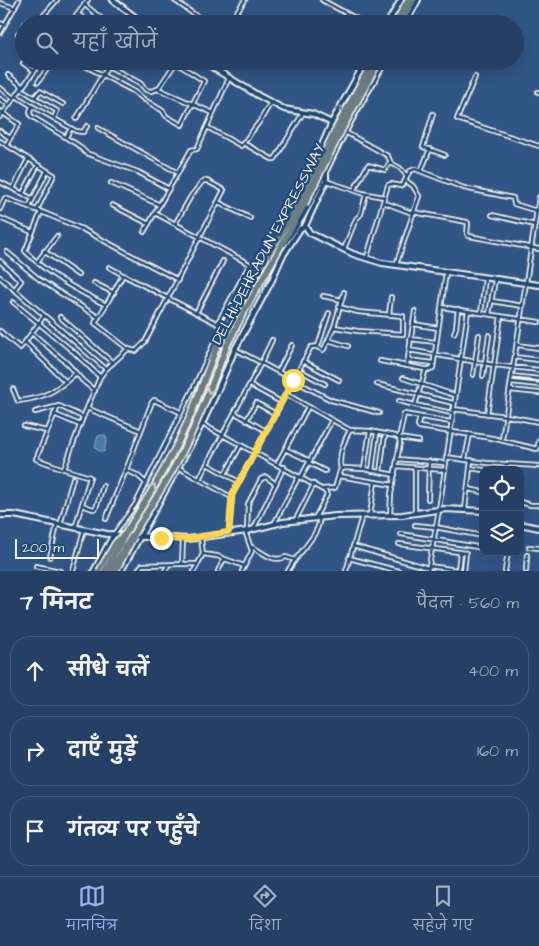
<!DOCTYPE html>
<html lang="hi">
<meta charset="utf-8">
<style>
:root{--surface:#254064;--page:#2d476a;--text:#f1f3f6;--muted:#a3afbf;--line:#425978;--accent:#95b2f1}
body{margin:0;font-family:"Architects Daughter","Playpen Sans Deva",sans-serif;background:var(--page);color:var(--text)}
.controls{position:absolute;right:15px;bottom:15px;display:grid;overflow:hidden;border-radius:10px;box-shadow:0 5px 20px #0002}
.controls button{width:45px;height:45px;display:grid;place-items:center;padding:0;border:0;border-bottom:1px solid var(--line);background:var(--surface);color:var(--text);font:25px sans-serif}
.scale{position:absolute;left:15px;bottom:12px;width:84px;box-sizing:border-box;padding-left:5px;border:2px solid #f4f1e8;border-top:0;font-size:14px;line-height:18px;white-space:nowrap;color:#f4f1e8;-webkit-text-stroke:4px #1f4a7a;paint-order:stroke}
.stop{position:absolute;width:15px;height:15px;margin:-11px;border:4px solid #ffd54a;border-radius:50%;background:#fff}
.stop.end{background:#ffd54a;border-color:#fff;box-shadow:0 1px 5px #0008}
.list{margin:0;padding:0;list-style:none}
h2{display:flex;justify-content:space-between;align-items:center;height:65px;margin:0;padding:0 20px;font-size:21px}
h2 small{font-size:16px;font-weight:400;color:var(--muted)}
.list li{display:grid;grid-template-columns:32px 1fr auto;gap:15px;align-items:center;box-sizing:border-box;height:70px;margin:0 10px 10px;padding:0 10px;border:1px solid var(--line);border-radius:20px}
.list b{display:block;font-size:19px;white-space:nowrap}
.list em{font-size:16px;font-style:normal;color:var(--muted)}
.icon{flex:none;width:28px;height:28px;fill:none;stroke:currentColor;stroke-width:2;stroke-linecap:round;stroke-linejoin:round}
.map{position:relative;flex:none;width:539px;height:571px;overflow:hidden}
.search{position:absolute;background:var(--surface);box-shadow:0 5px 20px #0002;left:15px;right:15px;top:15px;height:55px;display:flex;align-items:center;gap:12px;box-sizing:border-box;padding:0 18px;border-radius:28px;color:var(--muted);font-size:19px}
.sheet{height:305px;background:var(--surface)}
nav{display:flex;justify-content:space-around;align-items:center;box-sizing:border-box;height:70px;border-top:1px solid var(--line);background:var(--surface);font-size:14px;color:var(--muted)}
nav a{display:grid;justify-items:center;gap:2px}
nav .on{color:var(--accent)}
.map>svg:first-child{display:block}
.water{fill:#467da1;stroke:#8cabbd}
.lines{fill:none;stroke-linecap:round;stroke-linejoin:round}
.street-casing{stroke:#f4f1e8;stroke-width:6}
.secondary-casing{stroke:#f4f1e8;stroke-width:8}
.highway-casing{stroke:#f4f1e8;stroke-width:9}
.street{stroke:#1f4a7a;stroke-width:2.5}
.secondary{stroke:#1f4a7a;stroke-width:4}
.highway{stroke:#6c7e84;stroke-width:5.5}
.primary-bridge-casing{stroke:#f4f1e8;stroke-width:8;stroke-linecap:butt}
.highway-bridge-casing{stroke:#f4f1e8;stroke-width:9;stroke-linecap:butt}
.primary-bridge{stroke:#6c7e84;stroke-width:4.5}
.highway-bridge{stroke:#6c7e84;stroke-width:5.5}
.oneway{stroke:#748da6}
.oneway2{stroke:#cbceca}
.route{stroke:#ffd54a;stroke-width:6}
.labels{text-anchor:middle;stroke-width:5;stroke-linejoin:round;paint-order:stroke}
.street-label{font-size:15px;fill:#f4f1e8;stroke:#1f4a7a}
</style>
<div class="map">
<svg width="539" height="571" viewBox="0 0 539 571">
<rect width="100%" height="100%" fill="#315686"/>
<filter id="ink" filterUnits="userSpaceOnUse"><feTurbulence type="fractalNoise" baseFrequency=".02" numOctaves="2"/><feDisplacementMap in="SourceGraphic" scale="10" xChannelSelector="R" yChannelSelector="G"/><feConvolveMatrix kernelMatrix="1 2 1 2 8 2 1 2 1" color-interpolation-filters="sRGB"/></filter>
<g filter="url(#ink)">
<path class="water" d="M105,435L107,439L104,452L97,450L95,446L98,436Z"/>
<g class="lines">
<g class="street-casing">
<path id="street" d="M174,0L208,24
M322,0L366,24
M0,3L15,8
M84,4L108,24
M78,14L91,24
M0,23L5,25
M25,24L28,21
M36,24L57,0
M70,24L88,0
M133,24L136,18
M228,24L245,0
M24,26L18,34L24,39
M0,33L19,0
M76,61L133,91L145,100L163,111L166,116L182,125L204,81L176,63
M95,61L107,68
M23,63L34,71
M108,66L140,83L146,90L151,91L158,89L213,113
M8,75L23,87
M475,77L457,119L539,146
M38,82L53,61
M0,88L14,98
M21,89L57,111L54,118
M158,89L177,61
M538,92H539
M16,96L32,106L30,112L31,116L78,145L86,153L138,172L169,189
M35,97L40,91L63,104
M0,99L9,105
M32,106L76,131L83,132L87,126
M0,111L19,124L6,145
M433,114L423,147L445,155
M0,117L42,61
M76,119L111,61
M207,127L241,146L260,121L271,102
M98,128L178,173
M0,131L10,138
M345,132L388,156L391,163L400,168L407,176L410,171L415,169L464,188L513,198L514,204L537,211
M66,137L71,128
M0,141L54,175L37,210L82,229L178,280
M243,143L272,159H275L303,113
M421,171L430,149
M326,181L362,193L384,197
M0,182L33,199
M111,183L160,205
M13,189L28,159
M354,190L368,165L385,170L390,162
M23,193L38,165
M218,202L250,218
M383,202L412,213
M112,205L149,224
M0,209L5,198L29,207
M36,210L29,207L47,171
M41,212L25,251C48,275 77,290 106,305L123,275L222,326
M413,212L467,222L468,223L467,234L469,236L539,249
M155,213L255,267
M492,215L535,225
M0,218L32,232
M144,232L191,150L197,149L229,78
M344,249L356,219L361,214L366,194
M44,251L78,275
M7,252L40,280L98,317
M367,257L388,185L391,184L401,186L404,183L407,176
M0,261L21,281L14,290
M37,262L57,236
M396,265L419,196L413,186L405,180
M109,267L123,275
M0,277L106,369L100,377L82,420L64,469L90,477L75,528
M94,283L114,293
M323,296L342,300
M492,301L523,306
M13,302L75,353L100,377
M106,305L95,323L128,349L136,351L145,342L224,190L207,181H203L191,196L175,224
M441,307L539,322
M196,313L223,261
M481,313L485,278
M489,314L495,280
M389,315L391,297
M44,316L25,342L66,382
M60,317L113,363
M217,324L250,264
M413,324L438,328
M334,327L358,331L403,334V316L358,312L339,307
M0,331L20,348L25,342
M32,333L67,363L83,381L95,391
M454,333L456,328L458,309
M410,339L436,342
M328,340L348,346
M517,345L539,348
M317,347L323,350L324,349L334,327L344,292
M235,349L331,400L379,413
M409,350L494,365L539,370
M515,357L539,360
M408,360L433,363
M303,361L339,380
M380,361L430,370L433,368L446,272
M407,365L415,311
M106,369L128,349
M426,369L415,405L452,413
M299,370L325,384
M278,372L292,345
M473,375L479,335
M483,376L489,335
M512,376L539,379
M403,378L454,395
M511,382L539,385
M377,384L453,403
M250,385L281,402
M13,389L18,401C45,398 56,391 76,373
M510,390L539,393
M286,394L350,430L370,431L395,436L399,438L400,443L391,494L390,516
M399,401L415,405
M58,406L36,459L64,469
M87,408L141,431
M453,409L513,417L539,422
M35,412L59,406L83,417
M235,413L266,431
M54,414L80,425
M487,414L501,316
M420,417L418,425L419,427L492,438L537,449L539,441
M247,419L256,403L276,414
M202,424L325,491L327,495L315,518
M24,426L47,431
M502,440L539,197
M419,441L399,438L404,414L451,422
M285,449L310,461
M446,457L487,463L539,466
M397,459L445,463
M465,459L470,434
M309,463L325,471
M207,464L239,482
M277,464L308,407
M396,466L444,470
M179,468L231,497
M470,468L483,470
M341,469C338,457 344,441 350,430
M364,469L370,431
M372,471L377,433
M380,472L385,434
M225,474L241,445
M339,476L393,485
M301,477L332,420
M199,479L261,363L272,340
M146,483L137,475L126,470L152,402L154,400L180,412
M323,489L335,488L340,471L344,468L364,469L395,475
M468,489L483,492
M428,499L429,461
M520,502L531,505H539
M82,505L93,509L96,508L103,486
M465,509L471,460
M415,514V468
M370,515L375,482
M106,519L126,470
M295,521L314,484
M274,524L299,476
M60,525L73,478
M415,525L435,527L483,536
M254,528L284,467
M247,531L248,504L261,479L266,477L276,484
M229,532L232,495L311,347L318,346L329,313
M114,534L135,505L194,387L219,332L291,201L311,160L317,152
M401,534L483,548
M399,544L466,553L464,571
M353,546L428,568
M252,547C265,553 272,563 286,557L295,560
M529,547L539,548
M203,554L217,556L244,566
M50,557L57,524
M349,558L399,571
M182,564H197
M36,566L60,571
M429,566L458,570L460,552
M73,571L84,529
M137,571L142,565L182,564L183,539
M165,571L168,565
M194,571L203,554L201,538
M218,571L224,559
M242,571L252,551L245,531
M288,571C294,557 322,533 319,518
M346,571L362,516
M428,571L439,510L468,311
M505,571L508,552
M526,571L527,555"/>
</g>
<g class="secondary-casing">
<path id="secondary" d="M113,0L144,24
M387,24L401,0
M405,24L418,0
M202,61L259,96L284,109L313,114L332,123
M326,172V181L305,226L310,233L353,254L382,263L539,285
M272,243L315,161L333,120L366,61
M284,244C311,210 325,169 345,132C357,108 372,85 385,61
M0,515H14L107,534L188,539L247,531L283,522L335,516L402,515L445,509L483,511
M520,524L539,528
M94,571L114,534
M121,571L202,424L216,394L235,349L272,280L282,257L300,229L305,226"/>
</g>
<g class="highway-casing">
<path id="highway" d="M395,24L408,0
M400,24L413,0
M227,345L242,315L304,205
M128,529C151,494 172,457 189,419C200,394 208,367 219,342C241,293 272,250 299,204"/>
</g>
<use href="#street" class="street"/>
<use href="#secondary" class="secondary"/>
<use href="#highway" class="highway"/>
<g class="primary-bridge-casing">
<path id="primary-bridge" d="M99,571L115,543L123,535
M116,571L134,537"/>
</g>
<g class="highway-bridge-casing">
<path id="highway-bridge" d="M299,204L336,129L373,61
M304,205L343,127L379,61
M105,571L128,529
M111,571C132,533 158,498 178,460C198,423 212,384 227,345"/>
</g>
<use href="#primary-bridge" class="primary-bridge"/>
<use href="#highway-bridge" class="highway-bridge"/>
</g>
<defs><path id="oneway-chevron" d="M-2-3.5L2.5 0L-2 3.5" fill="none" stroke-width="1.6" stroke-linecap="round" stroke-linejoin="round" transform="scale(1.25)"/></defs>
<use class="oneway" href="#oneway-chevron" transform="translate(340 109) rotate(-60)"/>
<g class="oneway2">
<use href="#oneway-chevron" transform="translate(210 390) rotate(111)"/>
<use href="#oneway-chevron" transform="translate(153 487) rotate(-60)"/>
</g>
</g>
<g class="lines" filter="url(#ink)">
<path class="route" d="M161,538L188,539L229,532L232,495L293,380"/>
</g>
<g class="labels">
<g class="street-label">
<text transform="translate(268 244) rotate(-62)" y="5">DELHI-DEHRADUN EXPRESSWAY</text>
</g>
</g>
</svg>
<div class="controls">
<button><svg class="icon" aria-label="locate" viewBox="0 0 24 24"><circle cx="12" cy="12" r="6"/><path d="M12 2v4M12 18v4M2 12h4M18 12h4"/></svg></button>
<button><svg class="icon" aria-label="layers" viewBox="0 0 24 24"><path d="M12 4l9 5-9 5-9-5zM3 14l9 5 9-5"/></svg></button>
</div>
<div class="scale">200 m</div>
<div class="stop" style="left:293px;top:380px"></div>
<div class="stop end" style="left:161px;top:538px"></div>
<div class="search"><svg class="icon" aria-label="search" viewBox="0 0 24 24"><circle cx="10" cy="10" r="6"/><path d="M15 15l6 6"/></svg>यहाँ खोजें</div>
</div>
<section class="sheet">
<h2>7 मिनट<small>पैदल · 560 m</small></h2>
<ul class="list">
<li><svg class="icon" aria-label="ahead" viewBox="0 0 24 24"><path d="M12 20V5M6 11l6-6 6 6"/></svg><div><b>सीधे चलें</b></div><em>400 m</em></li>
<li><svg class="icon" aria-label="right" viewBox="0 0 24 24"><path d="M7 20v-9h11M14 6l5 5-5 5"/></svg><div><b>दाएँ मुड़ें</b></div><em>160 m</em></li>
<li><svg class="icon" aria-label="arrive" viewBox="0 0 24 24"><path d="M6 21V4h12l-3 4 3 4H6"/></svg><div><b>गंतव्य पर पहुँचे</b></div></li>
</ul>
</section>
<nav>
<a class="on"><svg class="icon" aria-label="map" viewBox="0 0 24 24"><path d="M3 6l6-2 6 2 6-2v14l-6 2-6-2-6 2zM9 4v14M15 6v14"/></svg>मानचित्र</a>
<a><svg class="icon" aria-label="directions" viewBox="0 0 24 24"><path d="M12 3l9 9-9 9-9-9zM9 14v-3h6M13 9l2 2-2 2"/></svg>दिशा</a>
<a><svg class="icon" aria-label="saved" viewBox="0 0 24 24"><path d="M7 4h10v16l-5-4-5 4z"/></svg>सहेजे गए</a>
</nav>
